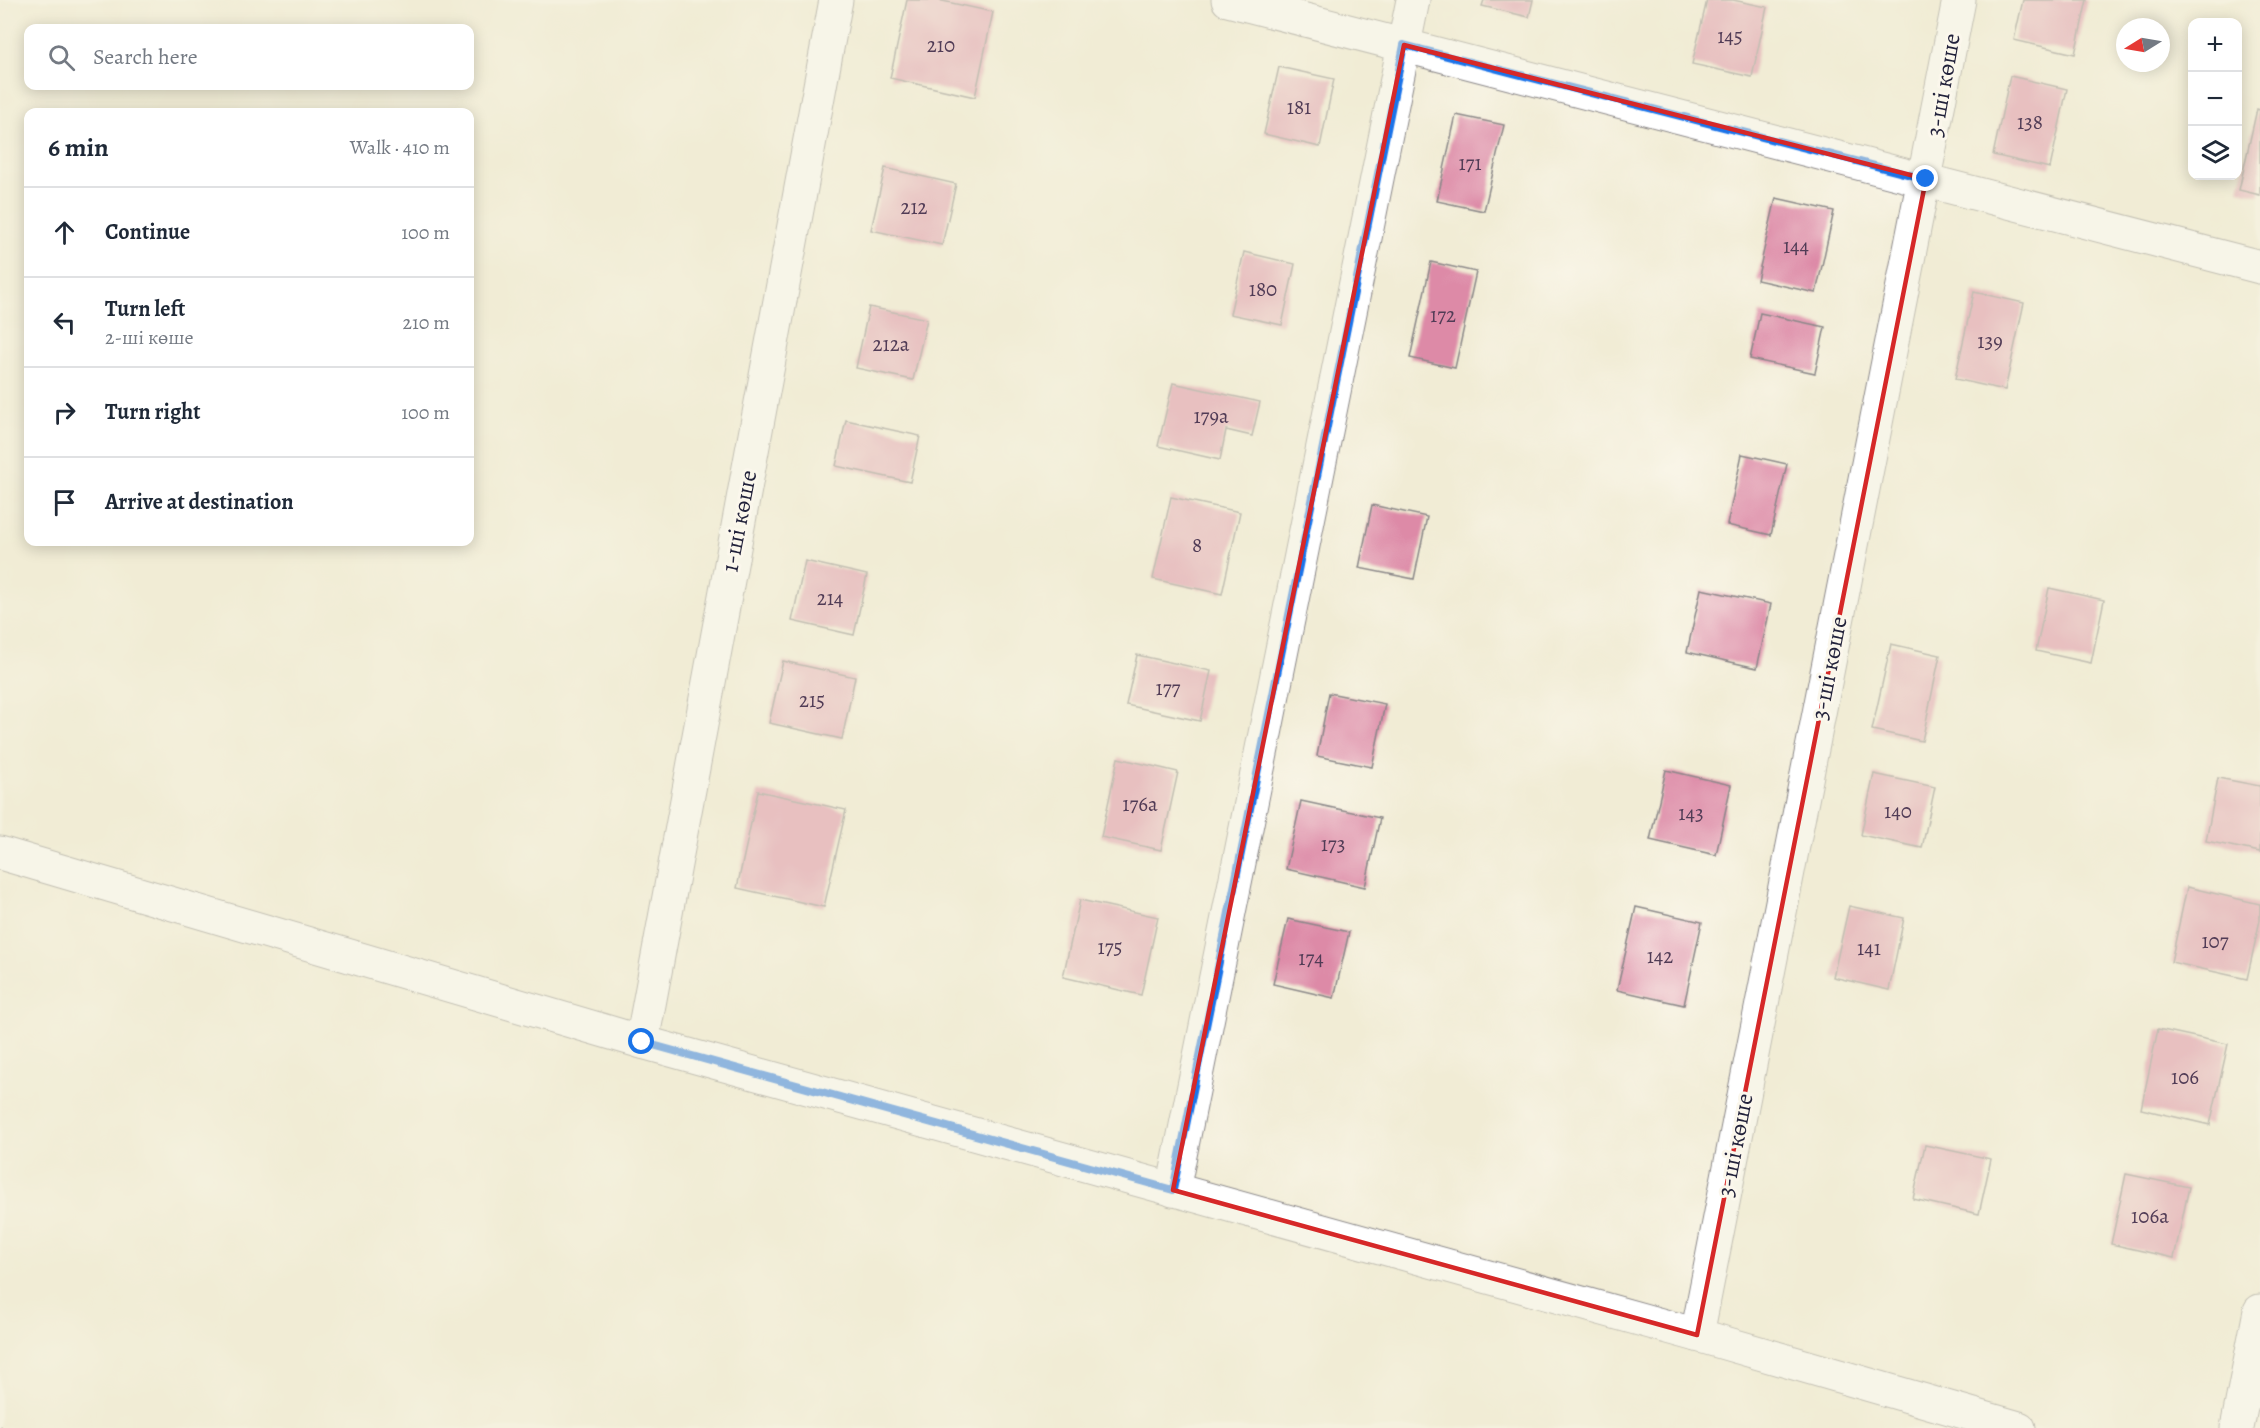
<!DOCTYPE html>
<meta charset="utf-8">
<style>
:root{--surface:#fff;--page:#f2f2f3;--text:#1f2937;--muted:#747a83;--line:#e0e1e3}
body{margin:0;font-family:Alegreya,serif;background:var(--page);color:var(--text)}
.controls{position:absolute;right:18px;top:18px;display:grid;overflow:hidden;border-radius:12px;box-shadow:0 3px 15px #0003}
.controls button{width:54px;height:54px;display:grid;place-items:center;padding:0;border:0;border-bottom:2px solid var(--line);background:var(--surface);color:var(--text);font:30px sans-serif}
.compass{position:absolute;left:2116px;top:18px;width:54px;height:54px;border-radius:50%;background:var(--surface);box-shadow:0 3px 15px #0003;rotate:259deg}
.stop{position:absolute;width:18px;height:18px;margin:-14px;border:4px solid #1a73e8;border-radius:50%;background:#fff}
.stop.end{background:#1a73e8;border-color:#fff;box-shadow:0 2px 6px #0008}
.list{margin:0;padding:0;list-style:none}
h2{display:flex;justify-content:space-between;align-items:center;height:78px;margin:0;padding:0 24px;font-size:26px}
h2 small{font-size:20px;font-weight:400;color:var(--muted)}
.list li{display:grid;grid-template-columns:39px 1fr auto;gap:18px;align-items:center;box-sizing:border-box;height:90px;padding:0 24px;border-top:2px solid var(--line)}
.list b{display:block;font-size:22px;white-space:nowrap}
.list p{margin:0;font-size:20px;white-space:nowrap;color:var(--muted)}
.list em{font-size:20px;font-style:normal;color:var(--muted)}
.icon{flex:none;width:33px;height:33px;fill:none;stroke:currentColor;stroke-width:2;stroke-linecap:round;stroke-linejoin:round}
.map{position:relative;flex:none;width:2260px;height:1428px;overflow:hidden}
.search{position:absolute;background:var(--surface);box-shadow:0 3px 15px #0003;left:24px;top:24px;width:450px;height:66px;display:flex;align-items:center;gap:15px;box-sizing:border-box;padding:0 21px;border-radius:12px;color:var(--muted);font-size:22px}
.panel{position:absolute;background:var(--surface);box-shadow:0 3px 15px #0003;left:24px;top:108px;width:450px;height:438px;border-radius:12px}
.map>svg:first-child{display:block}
.building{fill:#dd8aa7}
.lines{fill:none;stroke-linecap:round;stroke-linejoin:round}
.street-casing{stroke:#8a8788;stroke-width:35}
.secondary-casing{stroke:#8a8788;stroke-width:35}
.path{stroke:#8a8788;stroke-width:4;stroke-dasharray:1.5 4.5;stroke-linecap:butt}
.street{stroke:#fff;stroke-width:33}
.secondary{stroke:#fff;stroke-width:33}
.route{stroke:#1a73e8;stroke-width:8}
.marked{fill:none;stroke:#d62828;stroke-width:4.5;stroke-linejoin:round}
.labels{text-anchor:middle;stroke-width:6;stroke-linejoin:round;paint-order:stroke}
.number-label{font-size:21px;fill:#513c56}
.street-label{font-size:24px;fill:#22223b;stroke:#fbf7ec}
</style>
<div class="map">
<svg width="2260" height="1428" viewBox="0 0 2260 1428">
<rect width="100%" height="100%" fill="#fbf7ec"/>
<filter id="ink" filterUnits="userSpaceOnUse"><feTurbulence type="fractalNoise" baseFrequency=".0167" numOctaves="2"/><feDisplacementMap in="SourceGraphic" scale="12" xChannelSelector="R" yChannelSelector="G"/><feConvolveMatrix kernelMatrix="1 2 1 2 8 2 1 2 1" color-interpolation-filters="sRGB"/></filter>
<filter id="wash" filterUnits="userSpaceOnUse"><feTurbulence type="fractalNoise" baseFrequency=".008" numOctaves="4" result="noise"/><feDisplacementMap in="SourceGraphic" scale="24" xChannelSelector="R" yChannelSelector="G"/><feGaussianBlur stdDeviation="1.35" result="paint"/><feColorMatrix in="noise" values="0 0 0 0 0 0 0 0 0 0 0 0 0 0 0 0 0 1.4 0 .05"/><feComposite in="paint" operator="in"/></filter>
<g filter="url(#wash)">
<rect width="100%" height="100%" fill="#f1ecd5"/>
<g id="blocks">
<path class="building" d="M907,0H938L993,12L975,97L890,78Z
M1484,0H1533L1529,17L1482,6Z
M1707,0H1733L1767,7L1752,77L1692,64Z
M2023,0H2087L2075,54L2014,40Z
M1279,67L1334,79L1320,147L1264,134Z
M2010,76L2067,89L2050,168L1993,155Z
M2257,109L2260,110V195L2239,190Z
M1456,115L1504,125L1484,211L1437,201Z
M885,168L956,184L942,245L871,230Z
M1776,198L1834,211L1816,293L1757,280Z
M1244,252L1295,264L1282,325L1230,314Z
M1431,262L1476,272L1455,368L1410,358Z
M1974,292L2024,303L2005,390L1955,379Z
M869,307L927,319L913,380L856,368Z
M1760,313L1825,327L1815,373L1750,359Z
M1173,383L1260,402L1252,436L1226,430L1220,460L1158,446Z
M846,420L920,436L910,482L836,466Z
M1742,454L1787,464L1771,535L1727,525Z
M1171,497L1240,512L1222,594L1153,579Z
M1372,505L1427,517L1414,579L1359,568Z
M805,561L867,575L854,635L792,621Z
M2049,588L2104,600L2091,663L2036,651Z
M1701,589L1771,604L1757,668L1687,652Z
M1891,644L1940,655L1922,741L1872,730Z
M1137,655L1211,671L1200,721L1126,705Z
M783,661L855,677L842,739L769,723Z
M1329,693L1385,704L1372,767L1317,756Z
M1118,758L1178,772L1161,850L1101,837Z
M1666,770L1731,785L1716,855L1650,840Z
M1874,774L1935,787L1922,848L1861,835Z
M2218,778L2260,786V852L2206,841Z
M758,791L846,810L824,907L737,888Z
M1301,801L1380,818L1365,887L1286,869Z
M2187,887L2260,904V920L2247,979L2171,962Z
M1080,900L1158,917L1141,995L1063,977Z
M1849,906L1904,918L1889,990L1833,977Z
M1636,907L1702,922L1684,1005L1617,990Z
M1288,919L1349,932L1334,998L1273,984Z
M2158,1029L2228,1044L2210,1125L2141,1109Z
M1925,1145L1991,1159L1979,1214L1913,1199Z
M2126,1174L2189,1187L2174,1258L2111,1244Z"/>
</g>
</g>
<g filter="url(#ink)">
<use href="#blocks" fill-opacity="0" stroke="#8a8788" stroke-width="1.5"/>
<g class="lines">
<g class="street-casing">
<path id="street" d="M1228,0L2260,267
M642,1042L836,0
M1173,1190L1413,0
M1697,1335L1959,0
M2237,1428L2260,1311"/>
</g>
<g class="secondary-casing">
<path id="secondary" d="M0,853L642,1042L1697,1335L2019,1428"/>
</g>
<path class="path" d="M0,1427L2,1428"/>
<use href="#street" class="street"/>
<use href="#secondary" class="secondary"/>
</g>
</g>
<g class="lines" filter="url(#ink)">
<path class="route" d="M642,1042L1173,1190L1404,45L1926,179"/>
</g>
<path d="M0 0H2260V1428H0ZM1404,45L1926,179L1697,1335L1173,1190Z" fill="#f1ecd5" fill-opacity=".55" fill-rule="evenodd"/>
<path class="marked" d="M1404,45L1926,179L1697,1335L1173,1190Z"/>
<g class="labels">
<g class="number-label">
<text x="1730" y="43">145</text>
<text x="941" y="52">210</text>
<text x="1299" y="114">181</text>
<text x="2030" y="129">138</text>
<text x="1470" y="170">171</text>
<text x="914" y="214">212</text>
<text x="1796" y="253">144</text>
<text x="1263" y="296">180</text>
<text x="1443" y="322">172</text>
<text x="1990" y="348">139</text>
<text x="891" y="351">212а</text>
<text x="1211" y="423">179а</text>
<text x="1197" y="552">8</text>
<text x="830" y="605">214</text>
<text x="1168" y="695">177</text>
<text x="812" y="707">215</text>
<text x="1140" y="811">176а</text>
<text x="1898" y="818">140</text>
<text x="1691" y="820">143</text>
<text x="1333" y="851">173</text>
<text x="2215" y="948">107</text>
<text x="1110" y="954">175</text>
<text x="1869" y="955">141</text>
<text x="1660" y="963">142</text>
<text x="1311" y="965">174</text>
<text x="2185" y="1084">106</text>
<text x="2150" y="1223">106а</text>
</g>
<g class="street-label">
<text transform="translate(1943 85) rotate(-80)" y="8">3-ші көше</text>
<text transform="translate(739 521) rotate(-79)" y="8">1-ші көше</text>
<text transform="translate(1829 668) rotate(-79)" y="8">3-ші көше</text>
<text transform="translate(1735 1145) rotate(-79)" y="8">3-ші көше</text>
</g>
</g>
</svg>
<div class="controls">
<button>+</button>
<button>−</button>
<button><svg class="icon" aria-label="layers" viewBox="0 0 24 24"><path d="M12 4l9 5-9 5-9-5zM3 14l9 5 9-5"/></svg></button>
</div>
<svg class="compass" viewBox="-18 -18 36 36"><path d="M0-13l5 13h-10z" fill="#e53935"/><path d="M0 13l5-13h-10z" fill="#747a83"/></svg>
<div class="stop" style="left:642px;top:1042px"></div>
<div class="stop end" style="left:1926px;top:179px"></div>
<div class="search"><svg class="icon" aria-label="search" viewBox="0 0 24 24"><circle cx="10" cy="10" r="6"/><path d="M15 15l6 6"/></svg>Search here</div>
<section class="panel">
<h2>6 min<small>Walk · 410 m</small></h2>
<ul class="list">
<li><svg class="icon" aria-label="ahead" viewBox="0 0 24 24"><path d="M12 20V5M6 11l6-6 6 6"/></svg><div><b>Continue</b></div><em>100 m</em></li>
<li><svg class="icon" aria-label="left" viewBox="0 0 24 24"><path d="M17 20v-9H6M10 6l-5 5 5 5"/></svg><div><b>Turn left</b><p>2-ші көше</p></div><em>210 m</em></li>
<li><svg class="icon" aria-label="right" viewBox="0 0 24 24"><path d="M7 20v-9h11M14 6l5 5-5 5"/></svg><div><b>Turn right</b></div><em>100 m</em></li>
<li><svg class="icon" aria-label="arrive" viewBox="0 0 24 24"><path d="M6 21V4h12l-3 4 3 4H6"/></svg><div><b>Arrive at destination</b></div></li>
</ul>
</section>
</div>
